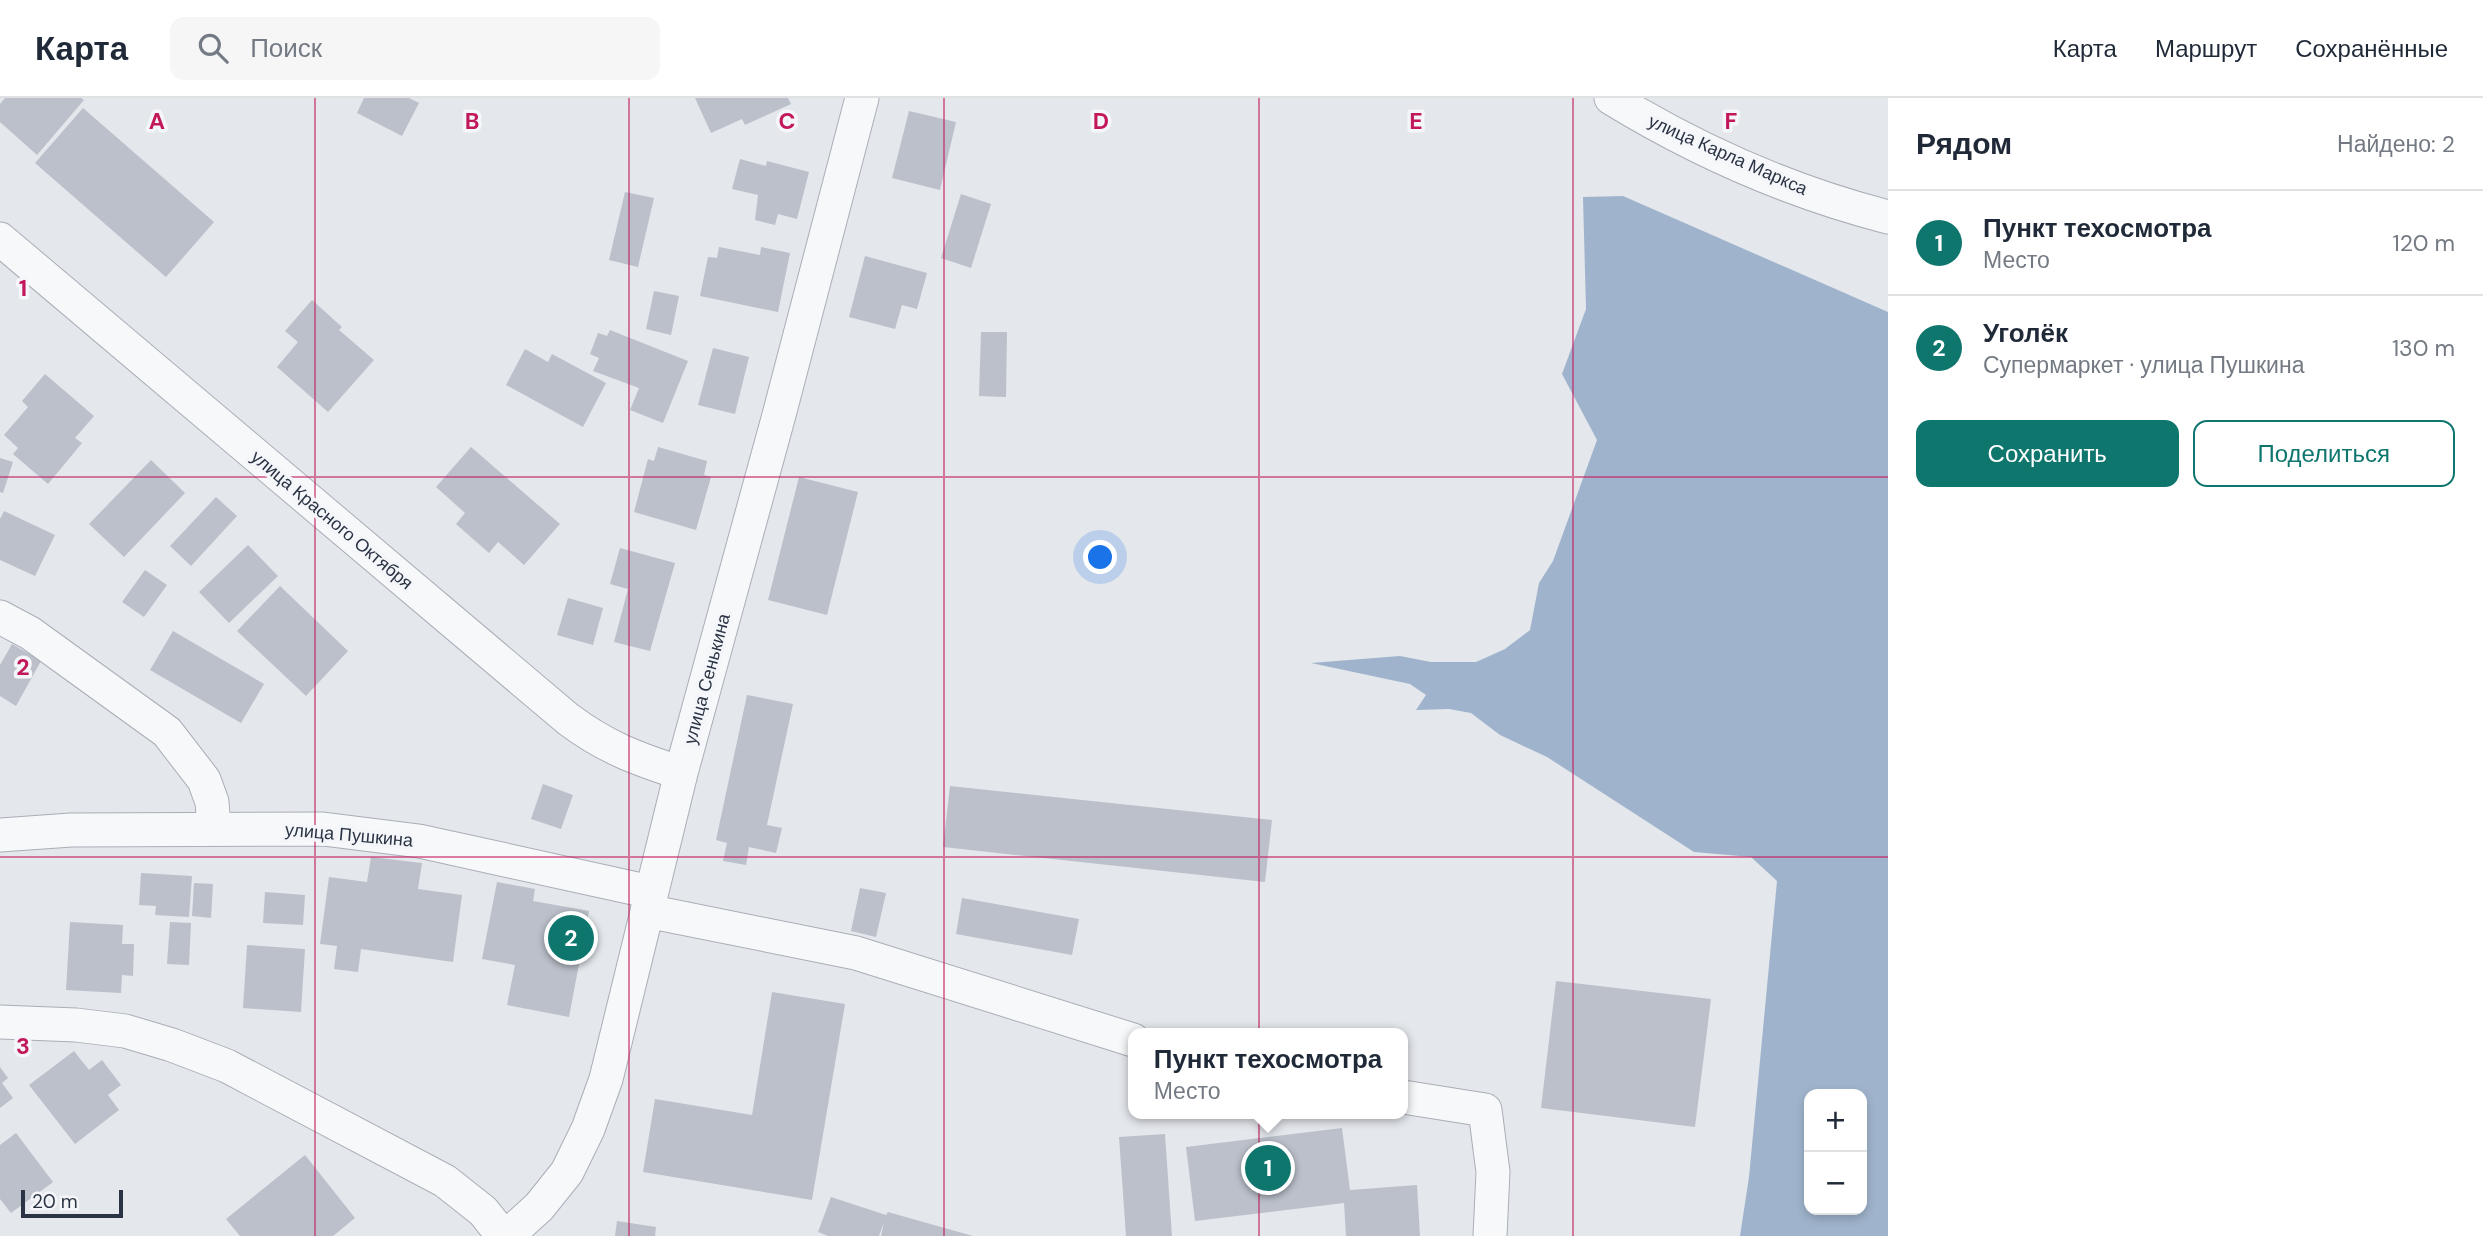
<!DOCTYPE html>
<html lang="ru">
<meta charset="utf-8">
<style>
:root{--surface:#fff;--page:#f6f6f7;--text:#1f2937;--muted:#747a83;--line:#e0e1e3;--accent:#0f766e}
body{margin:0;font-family:"DM Sans",sans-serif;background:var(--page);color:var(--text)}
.controls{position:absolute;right:21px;bottom:21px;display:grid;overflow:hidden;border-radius:14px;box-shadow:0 4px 10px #0003}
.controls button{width:63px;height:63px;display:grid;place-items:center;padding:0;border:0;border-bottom:2px solid var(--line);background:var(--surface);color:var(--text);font:35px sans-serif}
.scale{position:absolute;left:21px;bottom:18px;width:102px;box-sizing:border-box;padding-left:7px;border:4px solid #2b3445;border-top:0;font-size:19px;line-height:24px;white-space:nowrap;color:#2b3445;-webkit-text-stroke:5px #f4f6f9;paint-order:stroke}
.you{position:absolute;left:1101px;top:460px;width:24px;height:24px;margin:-18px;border:5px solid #fff;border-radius:50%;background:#1a73e8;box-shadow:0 0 0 10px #1a73e833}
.badge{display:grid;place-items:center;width:46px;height:46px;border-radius:50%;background:var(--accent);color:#fff;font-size:23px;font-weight:700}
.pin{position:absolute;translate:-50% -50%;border:4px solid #fff;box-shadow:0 2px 7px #0006}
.popup{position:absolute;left:1128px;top:930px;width:280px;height:91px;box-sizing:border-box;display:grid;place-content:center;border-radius:14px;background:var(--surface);filter:drop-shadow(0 2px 5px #0005);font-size:23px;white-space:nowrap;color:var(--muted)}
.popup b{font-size:26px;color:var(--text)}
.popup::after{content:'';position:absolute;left:50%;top:100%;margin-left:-14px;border:14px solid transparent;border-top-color:var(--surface)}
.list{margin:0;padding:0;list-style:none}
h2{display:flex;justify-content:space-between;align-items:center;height:91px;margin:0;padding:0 28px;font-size:30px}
h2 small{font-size:23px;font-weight:400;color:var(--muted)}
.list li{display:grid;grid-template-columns:46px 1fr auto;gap:21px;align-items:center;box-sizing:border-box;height:105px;padding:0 28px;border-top:2px solid var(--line)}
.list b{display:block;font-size:26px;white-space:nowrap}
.list p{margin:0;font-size:23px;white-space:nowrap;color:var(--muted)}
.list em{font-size:23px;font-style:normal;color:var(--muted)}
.actions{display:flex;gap:14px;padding:21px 28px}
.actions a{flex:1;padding:16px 0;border:2px solid var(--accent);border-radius:14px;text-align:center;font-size:24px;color:var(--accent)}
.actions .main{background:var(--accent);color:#fff}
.icon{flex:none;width:38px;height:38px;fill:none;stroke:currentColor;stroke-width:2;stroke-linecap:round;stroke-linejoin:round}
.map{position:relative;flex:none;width:1888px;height:1138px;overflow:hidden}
header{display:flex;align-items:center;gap:42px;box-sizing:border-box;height:98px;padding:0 35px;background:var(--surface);border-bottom:2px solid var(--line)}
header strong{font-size:33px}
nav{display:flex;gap:38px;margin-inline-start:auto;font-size:24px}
.search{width:490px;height:63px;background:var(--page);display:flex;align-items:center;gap:18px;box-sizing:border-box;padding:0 24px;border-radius:14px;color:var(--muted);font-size:26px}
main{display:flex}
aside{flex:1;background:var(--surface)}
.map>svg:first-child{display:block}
.water{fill:#9fb4cc;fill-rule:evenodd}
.building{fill:#bbc0ca}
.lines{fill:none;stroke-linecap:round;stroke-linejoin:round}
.minor-casing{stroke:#a9aeb7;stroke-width:35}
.minor{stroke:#f7f8fa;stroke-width:33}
.grid{fill:none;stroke:#c2185b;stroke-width:2;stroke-opacity:0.55}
.labels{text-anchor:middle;stroke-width:7;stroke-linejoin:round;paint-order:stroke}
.street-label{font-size:18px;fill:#2b3445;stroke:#f4f6f9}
.grid-label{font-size:23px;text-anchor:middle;font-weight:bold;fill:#c2185b;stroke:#f4f6f9;stroke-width:7;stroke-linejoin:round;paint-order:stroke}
</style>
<header>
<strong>Карта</strong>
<div class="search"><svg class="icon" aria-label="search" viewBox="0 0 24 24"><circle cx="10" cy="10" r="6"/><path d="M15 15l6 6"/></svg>Поиск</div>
<nav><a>Карта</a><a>Маршрут</a><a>Сохранённые</a></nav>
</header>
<main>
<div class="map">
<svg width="1888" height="1138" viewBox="0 0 1888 1138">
<rect width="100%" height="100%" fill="#e4e7ec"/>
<path class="water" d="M1623,98L1888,214V1138H1740L1749,1079L1777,783L1751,759L1694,754L1547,659L1500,637L1471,615L1449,611L1416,612L1426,597L1410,586L1311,565L1400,558L1431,564H1476L1505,551L1530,532L1539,485L1553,463L1597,342L1562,276L1586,211L1583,99ZM1809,996H1862V1112H1809Z"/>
<path class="building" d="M5,0H81L84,2L37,57L0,24V6Z
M364,0H409L419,5L402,38L357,15Z
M695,0H788L791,6L745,27L742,21L711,35Z
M83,10L214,124L166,179L35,65Z
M909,13L956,24L940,92L892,80Z
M740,61L766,68L767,63L809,74L797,121L778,116L775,127L755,122L758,97L732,91Z
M625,94L654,100L638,169L609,162Z
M961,96L991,106L971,170L941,160Z
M719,149L760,157L761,149L790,155L778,214L700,198L708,159L717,160Z
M865,158L927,175L917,211L902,207L895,231L849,219Z
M654,193L679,198L671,237L646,231Z
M312,202L342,229L339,232L374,262L328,314L277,269L298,244L285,233Z
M610,232L688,263L663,325L630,312L639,290L593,273L599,260L590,256L598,235L607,238Z
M981,234H1007L1006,299L979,298Z
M713,250L749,259L735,316L698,307Z
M525,251L548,264L552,256L606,285L583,329L506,287Z
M45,276L94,318L75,340L82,345L48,386L13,356L18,350L4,337L28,309L22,303Z
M471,349L560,426L524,467L498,444L489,455L456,426L465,415L436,389Z
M658,349L707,363L704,377L711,379L696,432L634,414L648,361L654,363Z
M0,360L13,364L3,395L0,394Z
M151,362L185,395L124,459L89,426Z
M799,379L858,394L827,517L768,502Z
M216,399L237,418L191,468L170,448Z
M4,413L55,437L35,478L0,462V421Z
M248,447L278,478L229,525L199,494Z
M620,450L675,465L650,553L614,544L628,491L610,486Z
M145,472L167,487L144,519L122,504Z
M280,488L348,553L306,598L237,533Z
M568,500L603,510L593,547L557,537Z
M173,533L264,586L241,625L150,572Z
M12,546L41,563L16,608L0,598V567Z
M747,597L793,606L767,727L782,730L776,755L749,749L746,767L723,763L727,745L716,742Z
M543,686L573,697L561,731L531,721Z
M950,688L1272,722L1265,784L943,749Z
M371,759L422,765L418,791L462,797L453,864L361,851L358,874L334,871L337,848L320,846L329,779L367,784Z
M141,775L192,778L189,819L155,817L156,808L139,807Z
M497,784L535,791L533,803L589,813L569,919L507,907L515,867L482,861Z
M194,785L213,786L211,820L192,818Z
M860,790L886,795L876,839L851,833Z
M265,794L305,797L303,827L263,825Z
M962,800L1079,821L1072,857L956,836Z
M70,824L123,827L122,846H134L133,878L122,877L121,895L66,892Z
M170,824L191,825L189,867L167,866Z
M247,847L305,851L301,914L243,910Z
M1556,883L1711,901L1695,1029L1541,1010Z
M772,894L845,906L812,1102L643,1074L655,1001L752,1017Z
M74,953L89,972L102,962L121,987L108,997L119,1012L75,1046L29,987Z
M0,969L8,980L2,985L13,1000L0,1010Z
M1342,1030L1350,1092L1417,1087L1420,1138H1346L1344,1105L1195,1123L1186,1049Z
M16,1035L53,1084L11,1115L0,1101V1047Z
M1165,1036L1172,1138H1126L1119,1039Z
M305,1057L355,1120L333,1138H240L226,1121Z
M831,1099L886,1117L888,1114L973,1138H881L884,1124L879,1138H828L818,1134Z
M617,1123L656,1129L655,1138H615Z"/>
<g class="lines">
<g class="minor-casing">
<path id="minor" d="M1611,0C1696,52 1791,94 1888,119
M0,141L568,621C605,649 637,661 681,675
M0,519L30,535L167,634L204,682L212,704L214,730
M0,737L71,732L323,731L419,743L651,794
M647,813L856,855L1133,942
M0,924L76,927L125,933L172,947L227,968L445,1083L483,1113L503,1138
M1403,999L1485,1012L1493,1074L1490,1138
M507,1138L539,1109L567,1074L588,1031L606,981L681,675L779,317L862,0"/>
</g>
<use href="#minor" class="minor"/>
</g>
<path class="grid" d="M315,0V1138M629,0V1138M944,0V1138M1259,0V1138M1573,0V1138M0,379H1888M0,759H1888"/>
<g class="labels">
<g class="street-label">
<text transform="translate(1728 57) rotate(24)" y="6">улица Карла Маркса</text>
<text transform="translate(332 422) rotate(40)" y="6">улица Красного Октября</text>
<text transform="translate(707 581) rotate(-75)" y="6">улица Сенькина</text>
<text transform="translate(349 737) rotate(5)" y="6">улица Пушкина</text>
</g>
</g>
<g class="grid-label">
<text x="157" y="31">A</text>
<text x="472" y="31">B</text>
<text x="787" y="31">C</text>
<text x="1101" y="31">D</text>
<text x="1416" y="31">E</text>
<text x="1731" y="31">F</text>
<text x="23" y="198">1</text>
<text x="23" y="577">2</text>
<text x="23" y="956">3</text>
</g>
</svg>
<div class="controls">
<button>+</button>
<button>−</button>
</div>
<div class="scale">20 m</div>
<div class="you"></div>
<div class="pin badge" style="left:1268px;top:1070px">1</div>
<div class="popup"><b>Пункт техосмотра</b>Место</div>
<div class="pin badge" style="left:571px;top:840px">2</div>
</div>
<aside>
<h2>Рядом<small>Найдено: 2</small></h2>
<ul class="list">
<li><span class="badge">1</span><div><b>Пункт техосмотра</b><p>Место</p></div><em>120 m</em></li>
<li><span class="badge">2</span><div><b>Уголёк</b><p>Супермаркет · улица Пушкина</p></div><em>130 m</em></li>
</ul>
<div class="actions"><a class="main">Сохранить</a><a>Поделиться</a></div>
</aside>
</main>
